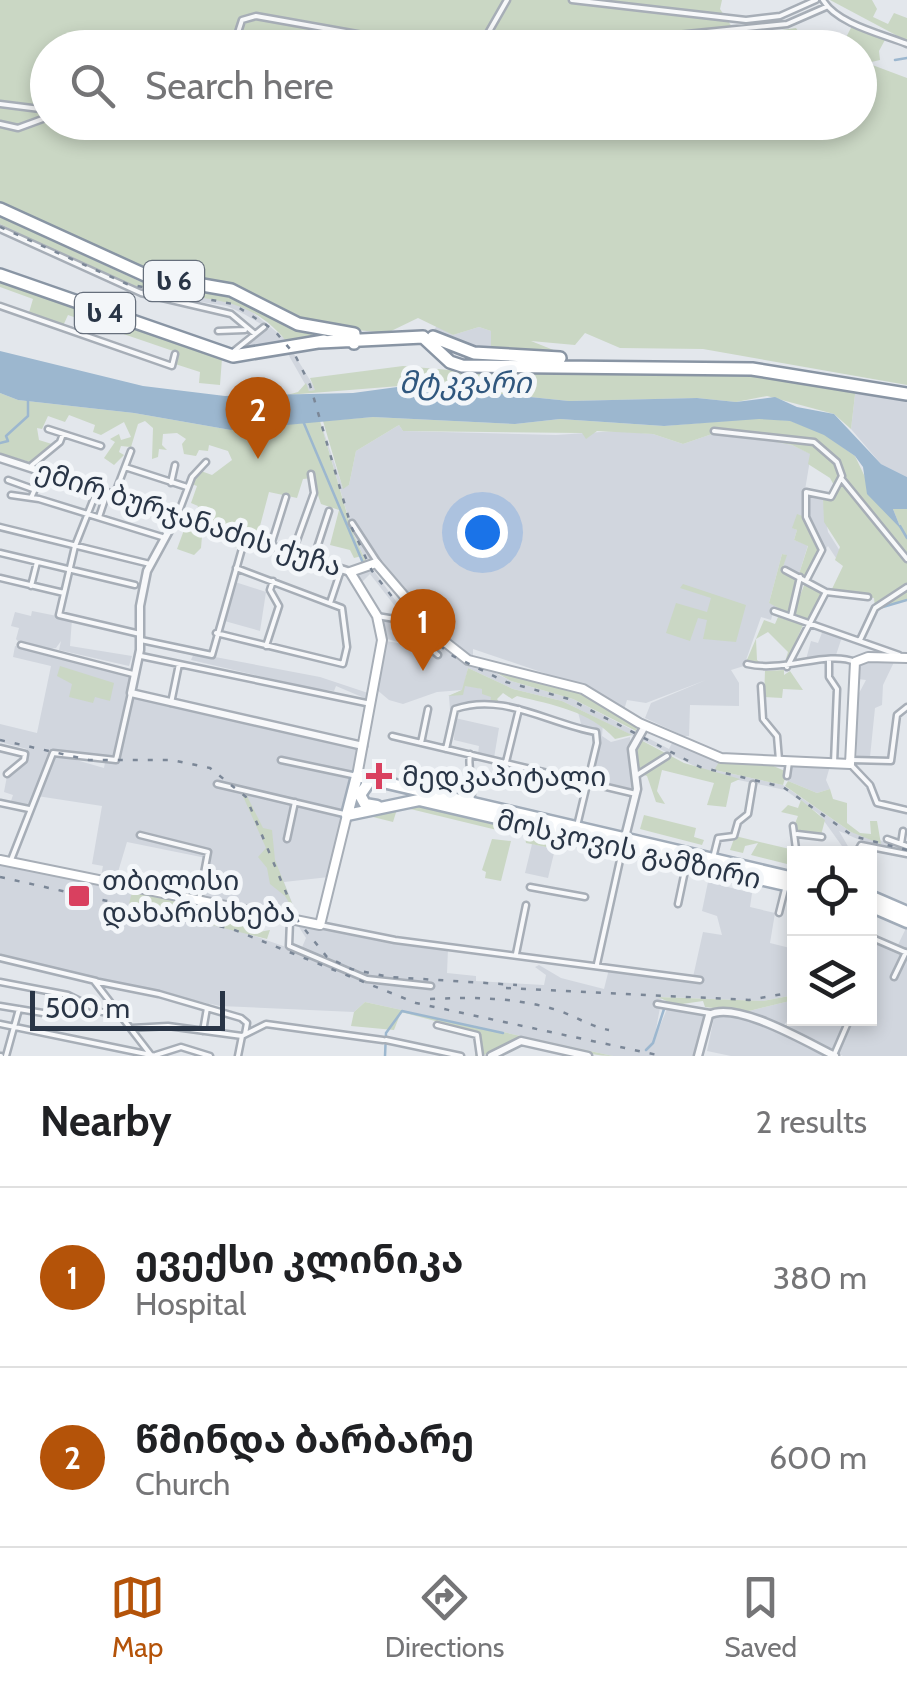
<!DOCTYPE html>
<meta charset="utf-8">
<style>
:root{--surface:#fff;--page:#f6f6f6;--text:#202124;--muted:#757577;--line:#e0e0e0;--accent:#b45309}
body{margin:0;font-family:Cabin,"Noto Sans Georgian",sans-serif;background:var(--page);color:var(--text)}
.controls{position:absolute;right:30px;bottom:30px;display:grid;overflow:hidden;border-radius:0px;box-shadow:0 5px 15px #0003}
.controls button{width:90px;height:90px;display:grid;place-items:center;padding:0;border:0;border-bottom:2px solid var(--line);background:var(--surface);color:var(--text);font:50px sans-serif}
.scale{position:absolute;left:30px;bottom:25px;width:195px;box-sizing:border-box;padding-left:10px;border:5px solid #293546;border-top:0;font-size:28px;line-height:35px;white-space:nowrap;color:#293546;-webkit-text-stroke:8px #f3f6f9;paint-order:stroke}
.you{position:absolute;left:482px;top:532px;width:35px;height:35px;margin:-25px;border:8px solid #fff;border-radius:50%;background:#1a73e8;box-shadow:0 0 0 15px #1a73e833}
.badge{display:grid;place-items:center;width:65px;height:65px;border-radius:50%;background:var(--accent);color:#fff;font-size:32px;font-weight:700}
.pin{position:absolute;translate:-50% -82px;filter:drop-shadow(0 2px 5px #0008)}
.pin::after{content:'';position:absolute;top:52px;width:35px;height:30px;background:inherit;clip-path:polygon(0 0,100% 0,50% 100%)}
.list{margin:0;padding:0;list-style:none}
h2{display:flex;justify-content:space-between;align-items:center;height:130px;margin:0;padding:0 40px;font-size:42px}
h2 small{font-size:32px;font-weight:400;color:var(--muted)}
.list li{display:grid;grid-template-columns:65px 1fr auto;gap:30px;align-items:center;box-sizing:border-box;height:180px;padding:0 40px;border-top:2px solid var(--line)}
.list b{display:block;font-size:38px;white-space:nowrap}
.list p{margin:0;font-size:32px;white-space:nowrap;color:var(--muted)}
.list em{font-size:32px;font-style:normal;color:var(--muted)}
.icon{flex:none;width:55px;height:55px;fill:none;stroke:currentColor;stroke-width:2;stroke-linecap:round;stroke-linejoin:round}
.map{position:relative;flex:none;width:907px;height:1056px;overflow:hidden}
.search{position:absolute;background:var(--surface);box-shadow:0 5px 15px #0003;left:30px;right:30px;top:30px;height:110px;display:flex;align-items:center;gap:25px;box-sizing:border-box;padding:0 35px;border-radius:55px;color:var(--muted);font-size:38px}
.sheet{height:490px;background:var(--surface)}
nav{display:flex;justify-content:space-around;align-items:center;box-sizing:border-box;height:140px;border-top:2px solid var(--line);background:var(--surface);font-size:28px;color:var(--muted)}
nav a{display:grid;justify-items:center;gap:5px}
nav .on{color:var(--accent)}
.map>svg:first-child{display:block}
.built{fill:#d1d6de;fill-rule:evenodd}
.green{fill:#cad7c4;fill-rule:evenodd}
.water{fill:#9cb7cf}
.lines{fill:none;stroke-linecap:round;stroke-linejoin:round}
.stream{stroke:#9cb7cf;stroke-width:2.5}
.minor-casing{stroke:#a7aeb7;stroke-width:9}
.tertiary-casing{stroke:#a7aeb7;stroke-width:11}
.secondary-casing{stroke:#a7aeb7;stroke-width:12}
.primary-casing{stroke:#a1acb9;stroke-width:15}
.trunk-casing{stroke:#8995a4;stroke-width:16}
.minor{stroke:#f7f8fa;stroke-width:4}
.tertiary{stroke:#f7f8fa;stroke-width:6}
.secondary{stroke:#fff;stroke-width:8}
.primary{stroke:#fff;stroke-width:10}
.trunk{stroke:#fff;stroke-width:11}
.rail{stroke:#7b8797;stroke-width:2.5;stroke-dasharray:5 10;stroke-linecap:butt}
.poi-dot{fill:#d9405f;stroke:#f3f6f9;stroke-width:4}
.labels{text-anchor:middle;stroke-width:10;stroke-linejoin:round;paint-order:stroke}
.shield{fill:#f3f6f9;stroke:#666f7c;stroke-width:2.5}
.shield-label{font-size:25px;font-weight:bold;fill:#293546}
.street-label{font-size:28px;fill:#293546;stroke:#f3f6f9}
.poi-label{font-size:28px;fill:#293546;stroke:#f3f6f9;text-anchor:start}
.water-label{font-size:30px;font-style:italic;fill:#30577e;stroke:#f3f6f9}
</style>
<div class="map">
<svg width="907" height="1056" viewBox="0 0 907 1056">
<rect width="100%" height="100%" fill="#e3e7ec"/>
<path class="built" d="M0,224L131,284L228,299L251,311L285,339L316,390L309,391L284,347L241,350L261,324L244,314L227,306L144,293L61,259L0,230Z
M437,326L453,335L479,327L491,331V352L475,351L430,334Z
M856,386L907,398V477L881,464L851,429Z
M320,421L343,488L349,485L356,451L399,425L403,431L441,432L556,435L616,431L653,434L683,444L715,433L734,434L792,445L811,454L804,496L812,491L823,499L828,532L840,551L836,558L828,546L825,550L821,547L805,517L793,528L797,530L794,540L808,545L799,574L783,567L786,555L782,554L769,603L775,605L771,620L761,617L744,666L731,670L739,683V706L690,705L689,736H684L645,718L651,703L706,680L646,703L627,700L624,710L544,673L473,649V659L447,643L380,558L367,564L352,530Z
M371,567L401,608L445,647L511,681L573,699L669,749L673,741L720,760L719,771L783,785L851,832L907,848V852L876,847L839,831L852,853H847L819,814L785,790L711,774L562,701L513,689L468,668L464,685L483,689L492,697L490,703L450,710L449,696L462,690L437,692L403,704L389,700L376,689L385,641L405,644L384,638L383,617L394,620L439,656L442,652L398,610L370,574L359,585L355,575Z
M232,581L266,592L260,631L221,620Z
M32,611L72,619L70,646L132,656L129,666L59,650L61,641L56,648L41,650L20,644L16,639L19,628L11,626L15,612L31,616Z
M823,630L842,637L835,658L805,663L811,641L818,643Z
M15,646L133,674L116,758L53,751L29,808L10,804L13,795L4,792L7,776L25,761L27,749L0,742V724L37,733L51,666L13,657Z
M194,653L320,677L371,694L369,700L336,686L334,691L310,688L191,660Z
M867,660H895L883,685L882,705L875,708L870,757H857V697L866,680L858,679V667Z
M132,697L359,747L344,812L218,783L234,791L343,815L329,877L284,882L298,918L101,876L103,866L92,864L102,806L37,796L55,754L104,768L105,762L120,760ZM127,842L206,858L200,889L118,872Z
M578,712L603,723L602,736L611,742L630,737L633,790L590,780L600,734L582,728Z
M455,718L499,728L494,758L478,754L479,746L454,740Z
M790,764L830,766L826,780L830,789L817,793L788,781Z
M532,844L555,849L548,878L525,873Z
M0,863L133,888L130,904L223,925L300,952L306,938L297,924L448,949L447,973L476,976V981L544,985L546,975L535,967L539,965L561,978L604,989L609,969L698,978L693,977L703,932L722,935L717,916L702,911L708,882L752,893L750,907L775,913L770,943L794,949V995L763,1001L662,997L654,1040L667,1009L697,1010L704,1016L695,1056H613L365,1002L354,1012L220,1006L0,957Z
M907,926V1056H843L783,1029L794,1016L870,1018V937L896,949Z
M794,1000V1014L781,1028L745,1012Z
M715,1013L755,1021L829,1056H731L707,1051Z"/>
<path class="green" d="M0,0H722L720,9L738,36L796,28L809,47L48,48V122H860V61L866,62L860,58V48L842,45L853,24L886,38L879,51L880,60L867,63L907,78V385L703,349L620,348L585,333L575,345L531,341L566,355L491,352V331L479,327L453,335L418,318L387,333L306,325L231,288L154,276L0,208Z
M830,0H872L877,9L873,17L888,24L894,13L907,18V41Z
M0,217L139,281L230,296L296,331L332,338L290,346C243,283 190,307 128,283C85,266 42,244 0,224Z
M0,277L222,358L220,385L199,383L200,372L172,363L176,352L68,315L62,328L28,316L33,299L0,287Z
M403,366L449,370L739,371L856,386L851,429L834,414L767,396L736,402L697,398L569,401L412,385L287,395L298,392L306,383L309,391L315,390L310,378Z
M0,393L18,400L134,413L231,430L320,421L352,531L367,564L360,565L362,556L354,558L350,550L330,545L339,510L321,504L312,478L303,479L297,498L269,492L260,526L269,529L265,541L193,519L198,506L191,503L197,486L189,483L201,471L212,475L232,460L228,451L209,445L208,451L199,450L196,456L184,454L182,444L186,439L177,433L163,434L162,445L167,450L159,449L158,457L152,459L153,428L145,421L138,424L131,447L121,446L119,452L124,455L114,465L104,458L115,442L110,439L119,434L121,440L131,437L124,422L101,435L93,432L95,425L69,415L65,422L48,416L42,429L37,428L39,440L55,445L33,463L0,453Z
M373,417L515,424L560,419L664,426L759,418L791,421L824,434L855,456L875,498L901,529L893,509H907V600L875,608L874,598L831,591L843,566L835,560L840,547L824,522L823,499L837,491L830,478L808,464L810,454L792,445L734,434L715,433L683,444L653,434L597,431L586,439L582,433L403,431L399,425L356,451L349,485L343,489L323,421Z
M797,514L805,517L820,550L805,577L799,574L808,546L794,540L797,530L792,528Z
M177,521L239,541L237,548L227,541L202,536L201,548L194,555L177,549L184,530L175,526Z
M782,554L787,555L783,567L798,581L789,614L769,603Z
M805,583L823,593L809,620L793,613Z
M683,584L746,605L736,642L703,639L707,620L698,618L690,641L666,633L676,603L707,612L711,598L680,588Z
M778,617L803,625L785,666L746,662L764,620L775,624ZM768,632L788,652L784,665L765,666L757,660L756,639Z
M483,665L583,692L637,728L636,731L573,699L511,681Z
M60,666L114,683L110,701L95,697L93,703L69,697L72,684L57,676Z
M468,668L513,689L562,701L632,735L615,739C590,711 553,705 517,696L512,699L503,693L497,699L501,705L490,703L491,697L482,694V689L465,686L463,695L448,696L462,690Z
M784,670V675L790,671L803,690L783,689L782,698L764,697L765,671Z
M637,738L684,763L740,779L731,783L726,807L707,805L714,783L662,770L657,791L665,804L656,802L647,776L638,773Z
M720,760L769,764L787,772L783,785L719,771L715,769Z
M788,781L817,793L830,789L833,799L847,803V823L860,833L871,834L870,821H877L881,844L851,832L785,786Z
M242,794H246L263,828L272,830L275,860L297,916L285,896L270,884L267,868L258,857L266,848Z
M801,800L825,820L821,835L790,836L798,816L781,812L788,805L798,808Z
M418,801L564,834L561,850L526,843L524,832L502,827L501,831L398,806L393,822L361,814Z
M644,815L696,828L694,837L704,840L702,845L640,829Z
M735,836L794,850L791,865L751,855L758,843L745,846L743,853L730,850Z
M492,839L511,841L501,881L485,878L486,872L482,870Z
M133,888L273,918L272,922L245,917L243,927L259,932L270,930L267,939L129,904Z
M794,995V1000L745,1012L705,1007L703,1001L675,1005L658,997L763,1001Z
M365,1002L613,1056C583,1056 556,1042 526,1039C506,1038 495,1056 475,1056L481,1033L401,1012L394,1030L351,1026L354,1012Z"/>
<path class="water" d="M0,351L143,386L225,396L353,393L412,385L569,401L697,398L736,402L775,397L797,407L834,414L881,464L907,477V509H893L901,529L867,494L863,467L855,456L824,435L790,421L759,419L664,426L560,419L515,424L373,417L231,430L134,413L18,400L0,393Z"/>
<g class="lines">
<path class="stream" d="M895,60L907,58
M303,421L363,563
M0,443L8,441L6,436L28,416V400
M900,526L907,538
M876,609L907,600
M646,1050L653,1043L664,1009
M385,1056L386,1033L402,1011L503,1033"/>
<g class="minor-casing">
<path id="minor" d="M572,0L746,20L780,16L816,0
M823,0C837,24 882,34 907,44
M233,48L242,20L256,16L402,42L481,36L487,35L507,0
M619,48L667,36L787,24L826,7
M0,104L48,110
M0,124L18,128L48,117
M0,229L141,293L231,314L255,334
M0,306L172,366L175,354
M218,331L245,330
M234,351L264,327
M48,429L101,446
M714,431L814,442L837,462L842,476L831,497L806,492V517L822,550L807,579
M32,465L60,442L63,434
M125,467L187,487
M841,478L907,559
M8,480L33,489
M171,483L175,465
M98,488L75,546L59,615L140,634
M115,493L131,451
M11,495L39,499L162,537
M31,498L43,471
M178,514L192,477L206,462
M99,517L107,493
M352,523L378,563
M0,527L150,564
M271,545L286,497
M0,553L135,585
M292,554L314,493L311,474
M313,560L329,511
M785,570L826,592
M0,578L64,593
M31,586L37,562
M826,592L868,597
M330,603L341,570
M774,611L899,655
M377,616L395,619L438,655
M791,616L800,577
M216,633L343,664L347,647L342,608L236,568
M141,640L212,655L245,538
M860,640L875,608L907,587
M21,645L133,674
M266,646L279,606L270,590L273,581
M141,656L371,704
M829,660V677L837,689L834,763
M747,664C782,673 828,650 855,662
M787,667L826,592
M761,686L763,719L777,736L779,760
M171,703L179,664
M392,736L636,794
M421,743L428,709
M0,748L25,754L24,760L7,774
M446,749L455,709C503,692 549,724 596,732L597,743L577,826
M470,754C467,770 475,782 471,802
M281,760L357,776
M852,760L891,761L897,715L907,707
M506,762L519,709
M850,764L870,785L877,803L907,810
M637,775L667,756
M787,776L789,762
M217,784L344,814
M0,803L29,809
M793,826L796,849
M797,834L822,837
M140,835L208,852L199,900
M287,839L295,802
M887,839L907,846
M901,844L903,831
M856,854L861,845L907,854
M713,858L718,838L734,836L738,822L748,814L753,784
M11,860L53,753L116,760L131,693
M530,887L585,897
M678,904L686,866
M779,913L785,889
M290,921L289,946L367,979L431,986
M320,925L395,940L700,980
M870,937L907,953
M516,954L526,905
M0,958L96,981
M597,964L622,851
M894,977L906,952
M0,982L68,995L102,1012L116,1009
M657,1004L710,1013
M0,1006L49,1014
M0,1024L151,1055
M437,1025L477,1035L480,1056
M132,1028L168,1026L242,1036
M203,1031L207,1008
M242,1036L266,1024L383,1040
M386,1040L461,1056
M156,1055L181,1047L210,1056
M834,1055L850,1018
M0,1056H1
M6,1056L19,1009
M157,1056L151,1055L94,981L159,994L241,1018L247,1023L245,1034
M238,1056L242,1036"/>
</g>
<g class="tertiary-casing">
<path id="tertiary" d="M0,458L350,572
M178,514L147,571L140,606V650L131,693L363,746
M625,837L637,789L632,749L645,726
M491,1056L521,1041L588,1056
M698,1056L709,1015C736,1000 808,1043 835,1056"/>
</g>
<g class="secondary-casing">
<path id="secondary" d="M357,776L382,640L377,616L350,572L376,563L440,638L468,660L583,689L639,723L721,758L850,764L855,662L868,657L907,658
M0,860L320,925L347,815"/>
</g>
<g class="primary-casing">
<path id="primary" d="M371,779L360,795L365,804L377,806
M794,878L357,776L347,815L419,800L794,887
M870,896L907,912
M870,906L907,922"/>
</g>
<g class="trunk-casing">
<path id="trunk" d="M0,209L145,275L231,290L298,324L354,334V343
M0,275L233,356L324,341
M433,337L474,353L560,358
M320,342L423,337L450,362L462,366L752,369L907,394"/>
</g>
<use href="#minor" class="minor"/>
<use href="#tertiary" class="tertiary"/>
<use href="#secondary" class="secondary"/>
<use href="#primary" class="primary"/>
<use href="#trunk" class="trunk"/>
<path class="rail" d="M0,227L127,284L233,304L274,330L295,355L310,385L351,526L372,571L415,626L453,656L506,682L569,699L700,767L783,787L853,836L907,850
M0,740L89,760H172L210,768L246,797L298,921L327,957L351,969L390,977L517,985
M0,877L232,929L416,1003L662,1056
M506,988L749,1000L794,992
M430,999C474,997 514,997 557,1010C575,1016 589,1026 609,1030"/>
</g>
<g class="poi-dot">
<path d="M374 761h10v10h10v10h-10v10h-10v-10h-10v-10h10z"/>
<rect x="67" y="884" width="24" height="24" rx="5"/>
</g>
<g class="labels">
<g class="shield">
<rect x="144" y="261" width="60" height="40" rx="8"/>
<rect x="75" y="293" width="60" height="40" rx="8"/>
</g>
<g class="shield-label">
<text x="174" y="290">ს 6</text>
<text x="105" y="322">ს 4</text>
</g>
<g class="street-label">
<text transform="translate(189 518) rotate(18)" y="10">ემირ ბურჯანაძის ქუჩა</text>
<text transform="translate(629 849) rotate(13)" y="10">მოსკოვის გამზირი</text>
</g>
<g class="poi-label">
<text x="402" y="786">მედკაპიტალი</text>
<text x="102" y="890">თბილისი<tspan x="102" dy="32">დახარისხება</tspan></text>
</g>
<g class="water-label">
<text x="465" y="393">მტკვარი</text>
</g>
</g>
</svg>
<div class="controls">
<button><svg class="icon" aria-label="locate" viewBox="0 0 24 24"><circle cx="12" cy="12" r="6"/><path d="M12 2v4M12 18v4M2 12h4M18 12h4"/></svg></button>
<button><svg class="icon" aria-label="layers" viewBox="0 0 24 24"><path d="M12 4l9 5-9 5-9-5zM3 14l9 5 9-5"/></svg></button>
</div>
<div class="scale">500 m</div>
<div class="you"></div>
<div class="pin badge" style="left:423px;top:671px">1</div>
<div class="pin badge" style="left:258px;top:459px">2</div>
<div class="search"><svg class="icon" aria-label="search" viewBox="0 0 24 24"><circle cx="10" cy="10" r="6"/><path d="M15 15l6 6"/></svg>Search here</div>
</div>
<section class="sheet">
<h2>Nearby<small>2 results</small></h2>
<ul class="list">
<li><span class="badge">1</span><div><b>ევექსი კლინიკა</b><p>Hospital</p></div><em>380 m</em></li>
<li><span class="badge">2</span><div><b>წმინდა ბარბარე</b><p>Church</p></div><em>600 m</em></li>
</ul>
</section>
<nav>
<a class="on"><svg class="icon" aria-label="map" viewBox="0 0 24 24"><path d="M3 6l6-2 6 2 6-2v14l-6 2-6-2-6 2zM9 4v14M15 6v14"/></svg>Map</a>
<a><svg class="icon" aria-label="directions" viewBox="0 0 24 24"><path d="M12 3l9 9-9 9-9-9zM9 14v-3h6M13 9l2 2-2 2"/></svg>Directions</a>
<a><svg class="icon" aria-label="saved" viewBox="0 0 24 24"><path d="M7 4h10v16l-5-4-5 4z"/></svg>Saved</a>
</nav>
